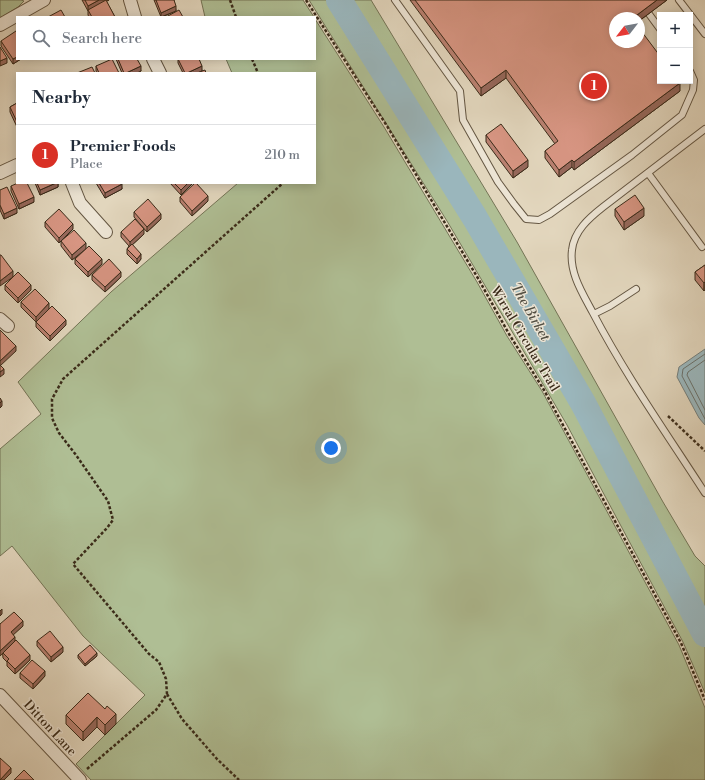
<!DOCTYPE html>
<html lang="en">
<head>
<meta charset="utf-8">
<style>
	body { margin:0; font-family:"Libre Bodoni",serif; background:#f6f6f7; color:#1f2937 }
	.controls { position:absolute; right:12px; top:12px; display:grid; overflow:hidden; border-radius:0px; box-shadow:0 2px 10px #0003 }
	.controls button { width:36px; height:36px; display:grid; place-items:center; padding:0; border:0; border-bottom:1px solid #e0e1e3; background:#fff; color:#1f2937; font:20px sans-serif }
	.compass { position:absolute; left:609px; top:12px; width:36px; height:36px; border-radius:50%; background:#fff; box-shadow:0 2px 10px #0003; rotate:239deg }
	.you { position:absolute; left:331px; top:448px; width:14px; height:14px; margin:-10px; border:3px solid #fff; border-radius:50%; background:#1a73e8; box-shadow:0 0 0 6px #1a73e833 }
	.badge { display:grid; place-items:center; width:26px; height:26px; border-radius:50%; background:#d93025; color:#fff; font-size:13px; font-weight:700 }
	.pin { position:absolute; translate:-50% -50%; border:2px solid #fff; box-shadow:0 1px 4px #0006 }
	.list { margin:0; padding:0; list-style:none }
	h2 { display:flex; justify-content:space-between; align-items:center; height:52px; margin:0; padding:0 16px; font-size:17px }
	h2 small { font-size:13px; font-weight:400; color:#747a83 }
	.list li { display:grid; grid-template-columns:26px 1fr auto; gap:12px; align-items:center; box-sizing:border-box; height:60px; padding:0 16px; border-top:1px solid #e0e1e3 }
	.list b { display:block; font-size:15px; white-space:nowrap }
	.list p { margin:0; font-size:13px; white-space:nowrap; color:#747a83 }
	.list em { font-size:13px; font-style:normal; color:#747a83 }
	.icon { flex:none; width:22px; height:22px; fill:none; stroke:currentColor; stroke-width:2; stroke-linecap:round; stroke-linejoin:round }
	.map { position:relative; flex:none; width:705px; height:780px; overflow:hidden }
	.search { position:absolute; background:#fff; box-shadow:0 2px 10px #0003; left:16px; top:16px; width:300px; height:44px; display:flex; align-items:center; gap:10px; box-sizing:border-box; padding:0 14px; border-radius:0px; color:#747a83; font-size:15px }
	.panel { position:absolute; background:#fff; box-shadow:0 2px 10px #0003; left:16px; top:72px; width:300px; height:112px; border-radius:0px }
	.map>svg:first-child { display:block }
</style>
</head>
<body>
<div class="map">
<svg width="705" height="780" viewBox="0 0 705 780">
	<rect width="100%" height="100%" fill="#e2d6bd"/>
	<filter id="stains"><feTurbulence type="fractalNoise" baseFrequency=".005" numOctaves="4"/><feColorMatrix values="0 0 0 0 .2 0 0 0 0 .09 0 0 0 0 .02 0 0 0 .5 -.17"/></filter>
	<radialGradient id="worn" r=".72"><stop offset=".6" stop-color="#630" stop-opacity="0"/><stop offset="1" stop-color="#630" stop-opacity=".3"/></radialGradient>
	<path fill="#afbe94" stroke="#747456" d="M0,0H21L24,1L18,7L0,18Z
		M201,0H303L314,17H205Z
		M309,0H371L517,242L663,502L695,556L705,566V693L683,642L567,425L447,221Z
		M315,19L384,127L477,282L507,336L542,391L679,645L705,708V780H91L76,764L145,695L83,636L12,546L0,556V449L41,414L18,382L111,292L238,183H315V73H232L226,59H315Z"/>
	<path fill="#9ab6bc" stroke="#747e7b" d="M705,349V425L699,418L677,377L679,367Z"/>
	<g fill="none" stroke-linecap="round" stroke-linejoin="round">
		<path stroke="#6a706a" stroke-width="1" d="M705,354L683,369L682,376L705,419
			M705,360L688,372L687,375L705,410"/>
		<path stroke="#747e7b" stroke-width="4.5" d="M519,325L526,306"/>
		<path stroke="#9ab6bc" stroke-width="26" d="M339,0L475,218L583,403L705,634"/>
		<g stroke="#645642" stroke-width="8">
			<path id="lane" d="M395,0L460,91L463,120L498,182L514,204L526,219L539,220L550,214L632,155L682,115L693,90L694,80L690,71
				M679,0L705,34
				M649,14L660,29
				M705,129L603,207C589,218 574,231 572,250C569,273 583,294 593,313C626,376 667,434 705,493
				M648,173L702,247
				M594,314L610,306L636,289"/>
		</g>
		<g stroke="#645642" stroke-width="14">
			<path id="street" d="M130,0L135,17
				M0,25L44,0
				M153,59L160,73
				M0,173L17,165
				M72,183L80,203L106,232
				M0,319L8,326
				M0,695L80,780"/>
		</g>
		<path stroke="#3a2b19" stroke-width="2.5" stroke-dasharray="3 2" stroke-linecap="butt" d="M230,0L236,17
			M306,0L387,126L479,280L509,334L544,390L681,643L705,700
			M252,59L258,73
			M668,416L705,451
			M167,694L182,719L217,759L239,780
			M87,769L156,710L167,694L166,679L159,662L149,654L73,564L107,528L113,520L108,501L76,455L59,433L52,418V399L63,379L283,183"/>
		<use href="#lane" stroke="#ece4d4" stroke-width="6"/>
		<use href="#street" stroke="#ece4d4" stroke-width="12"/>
	</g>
	<path fill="#b98070" stroke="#3a2b19" d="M82,0H109L106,1L115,17H89L88,15V11Z
		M154,0H174L176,11L162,17H161Z
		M410,0H667L639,21L615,18L680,91L574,170L572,167L559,177L545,158V151L555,144L506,78L481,96Z
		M1,41L17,59H21L13,64L1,46Z
		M116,59H137L141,71L137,73H122Z
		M178,59H199L202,71L206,73H183L178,63Z
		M96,66L119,73H97L96,71Z
		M17,103V127L10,112V107Z
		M486,135L528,167L513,178L486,142Z
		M35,183H58V187L40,195Z
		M96,183H121L122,189L105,198Z
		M170,183H193L181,195Z
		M11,186L34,202L19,209L11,191Z
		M0,190L17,213L4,219L0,210Z
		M180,197L208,201L192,216L180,202Z
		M615,209L644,216L624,230L615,216Z
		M134,212L161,219L147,232L134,217Z
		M45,222L73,229L59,243L45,227Z
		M121,232L144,234L132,245L141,259L137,264L127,254V249L129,246L121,237Z
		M61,241L86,249L72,260L61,246Z
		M75,259L102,264L88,277L75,264Z
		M705,265L704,291L695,280V272Z
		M92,275L121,277L105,292L92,280Z
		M5,285L31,290L18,303L5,290Z
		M21,302L49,309L36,322L21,307Z
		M36,322L66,325L50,341L36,327Z
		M0,624L23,626L13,634L15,641L30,660L15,674L7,666V662L3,658Z
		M37,641L63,652L51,662L37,646Z
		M78,655L97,656L85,666L78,658Z
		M20,673L45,676L33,689L20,678Z
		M88,693L116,724L105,735L97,727L83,741L66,724V715Z"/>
	<path fill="#96685b" stroke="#3a2b19" d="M99,0H109L88,11V6Z
		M657,0H667L639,21V18H633Z
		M176,6V11L161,17V13Z
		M17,57V59H21L13,64V59Z
		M7,58V63L0,66V61Z
		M141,66V71L137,73H126Z
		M202,66V71L198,73H187Z
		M506,70V78L481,96V88Z
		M680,83V91L574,170V162Z
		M528,160V167L513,178V171Z
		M572,160V167L559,177V170Z
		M56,183H58V187L40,195V190Z
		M188,183H193L181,195V190Z
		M122,184V189L105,198V193Z
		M208,196V201L192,216V211Z
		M34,197V202L19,209V204Z
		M17,208V213L4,219V214Z
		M644,208V216L624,230V222Z
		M161,214V219L147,232V227Z
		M73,224V229L59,243V238Z
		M144,229V234L130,247V242Z
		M86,243V249L72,260V255Z
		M141,254V259L137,264V259Z
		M102,259V264L88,277V272Z
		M13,271V277L0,286V281Z
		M121,272V277L105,292V287Z
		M705,282V290L704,291V283Z
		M31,285V290L18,303V298Z
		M49,303V309L36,322V317Z
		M66,320V325L50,341V336Z
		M16,346V351L0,366V361Z
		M4,369V374L0,377V372Z
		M2,401V406L0,408V403Z
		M2,609V614L0,616V611Z
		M23,621V626L11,637V632Z
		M15,637V642L0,656V651Z
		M63,647V652L51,662V657Z
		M97,653V656L85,666V664Z
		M30,655V660L15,674V669Z
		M45,671V676L33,689V684Z
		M116,714V724L105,735V725Z
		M97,717V727L83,741V732Z
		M11,768V773L4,780H0Z"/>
	<path fill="#d79582" stroke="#3a2b19" d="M85,0H99L88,6Z
		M106,0L115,17H92L88,10Z
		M156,0H174L176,6L161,13Z
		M415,0H657L633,18H615V42H639V28L660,56V81H678L680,83L574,162L572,160L559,170L545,151L558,141L506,70L481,88Z
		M61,10L65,17H48Z
		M179,10L183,17H166Z
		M16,31L17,32V57L13,59L1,41Z
		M0,47L7,58L0,61Z
		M112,59L119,73H99L96,66Z
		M118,59H137L141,66L126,73H124Z
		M178,59H199L202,66L187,73H185Z
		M92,67L95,73H77Z
		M205,70L206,73H197Z
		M17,103V122L10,107Z
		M501,124L528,160L513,171L486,135Z
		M18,183H27L34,197L19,204L11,186Z
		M37,183H56L40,190Z
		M99,183H121L122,184L105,193Z
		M174,183H188L181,190Z
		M195,183H196L208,196L192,211L180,197Z
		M7,187L17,208L4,214L0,205V190Z
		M635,195L644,208L624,222L615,209Z
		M148,199L161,214L147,227L134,212Z
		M59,209L73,224L59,238L45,222Z
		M135,219L144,229L130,242L121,232Z
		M74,230L86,243L72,255L61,241Z
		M132,244L141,254L137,259L127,249Z
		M89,246L102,259L88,272L75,259Z
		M0,255H1L13,271L0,281Z
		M109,259L121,272L105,287L92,275Z
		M705,265V282L704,283L695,272Z
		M18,272L31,285L18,298L5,285Z
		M35,289L49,303L36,317L21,302Z
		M52,306L66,320L50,336L36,322Z
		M0,330L16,346L0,361Z
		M0,365L4,369L0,372Z
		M0,398L2,401L0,403Z
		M14,612L23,621L11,632L15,637L0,651V624Z
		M50,631L63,647L51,657L37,641Z
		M16,640L30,655L15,669L7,661L9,659L3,653Z
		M90,645L97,653L85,664L78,655Z
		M32,660L45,671L33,684L20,673Z
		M88,693L105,709L107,706L116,714L105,725L97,717L83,732L66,715Z
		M0,758L11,768L0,780Z
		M24,770L34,780H14Z"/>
	<g text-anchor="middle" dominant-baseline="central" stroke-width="3" stroke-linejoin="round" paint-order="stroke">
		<g font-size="13" fill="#3a2b19" stroke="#ece4d4">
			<text transform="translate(525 339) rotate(59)">Wirral Circular Trail</text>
			<text transform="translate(50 728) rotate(47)">Ditton Lane</text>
		</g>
		<g font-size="14" font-style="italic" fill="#524e42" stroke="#ece4d4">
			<text transform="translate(530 312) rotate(60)">The Birket</text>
		</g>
	</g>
	<rect width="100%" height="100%" filter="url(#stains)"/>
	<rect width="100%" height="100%" fill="url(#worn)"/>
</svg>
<div class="controls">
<button>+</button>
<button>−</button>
</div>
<svg class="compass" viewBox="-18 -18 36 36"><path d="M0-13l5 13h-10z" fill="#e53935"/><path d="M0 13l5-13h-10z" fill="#747a83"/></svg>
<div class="you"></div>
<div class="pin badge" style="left:594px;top:86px">1</div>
<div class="search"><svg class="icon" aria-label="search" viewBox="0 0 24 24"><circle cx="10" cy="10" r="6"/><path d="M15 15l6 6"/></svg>Search here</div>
<section class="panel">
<h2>Nearby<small></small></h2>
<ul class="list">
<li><span class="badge">1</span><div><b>Premier Foods</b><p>Place</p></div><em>210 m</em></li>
</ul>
</section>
</div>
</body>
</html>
